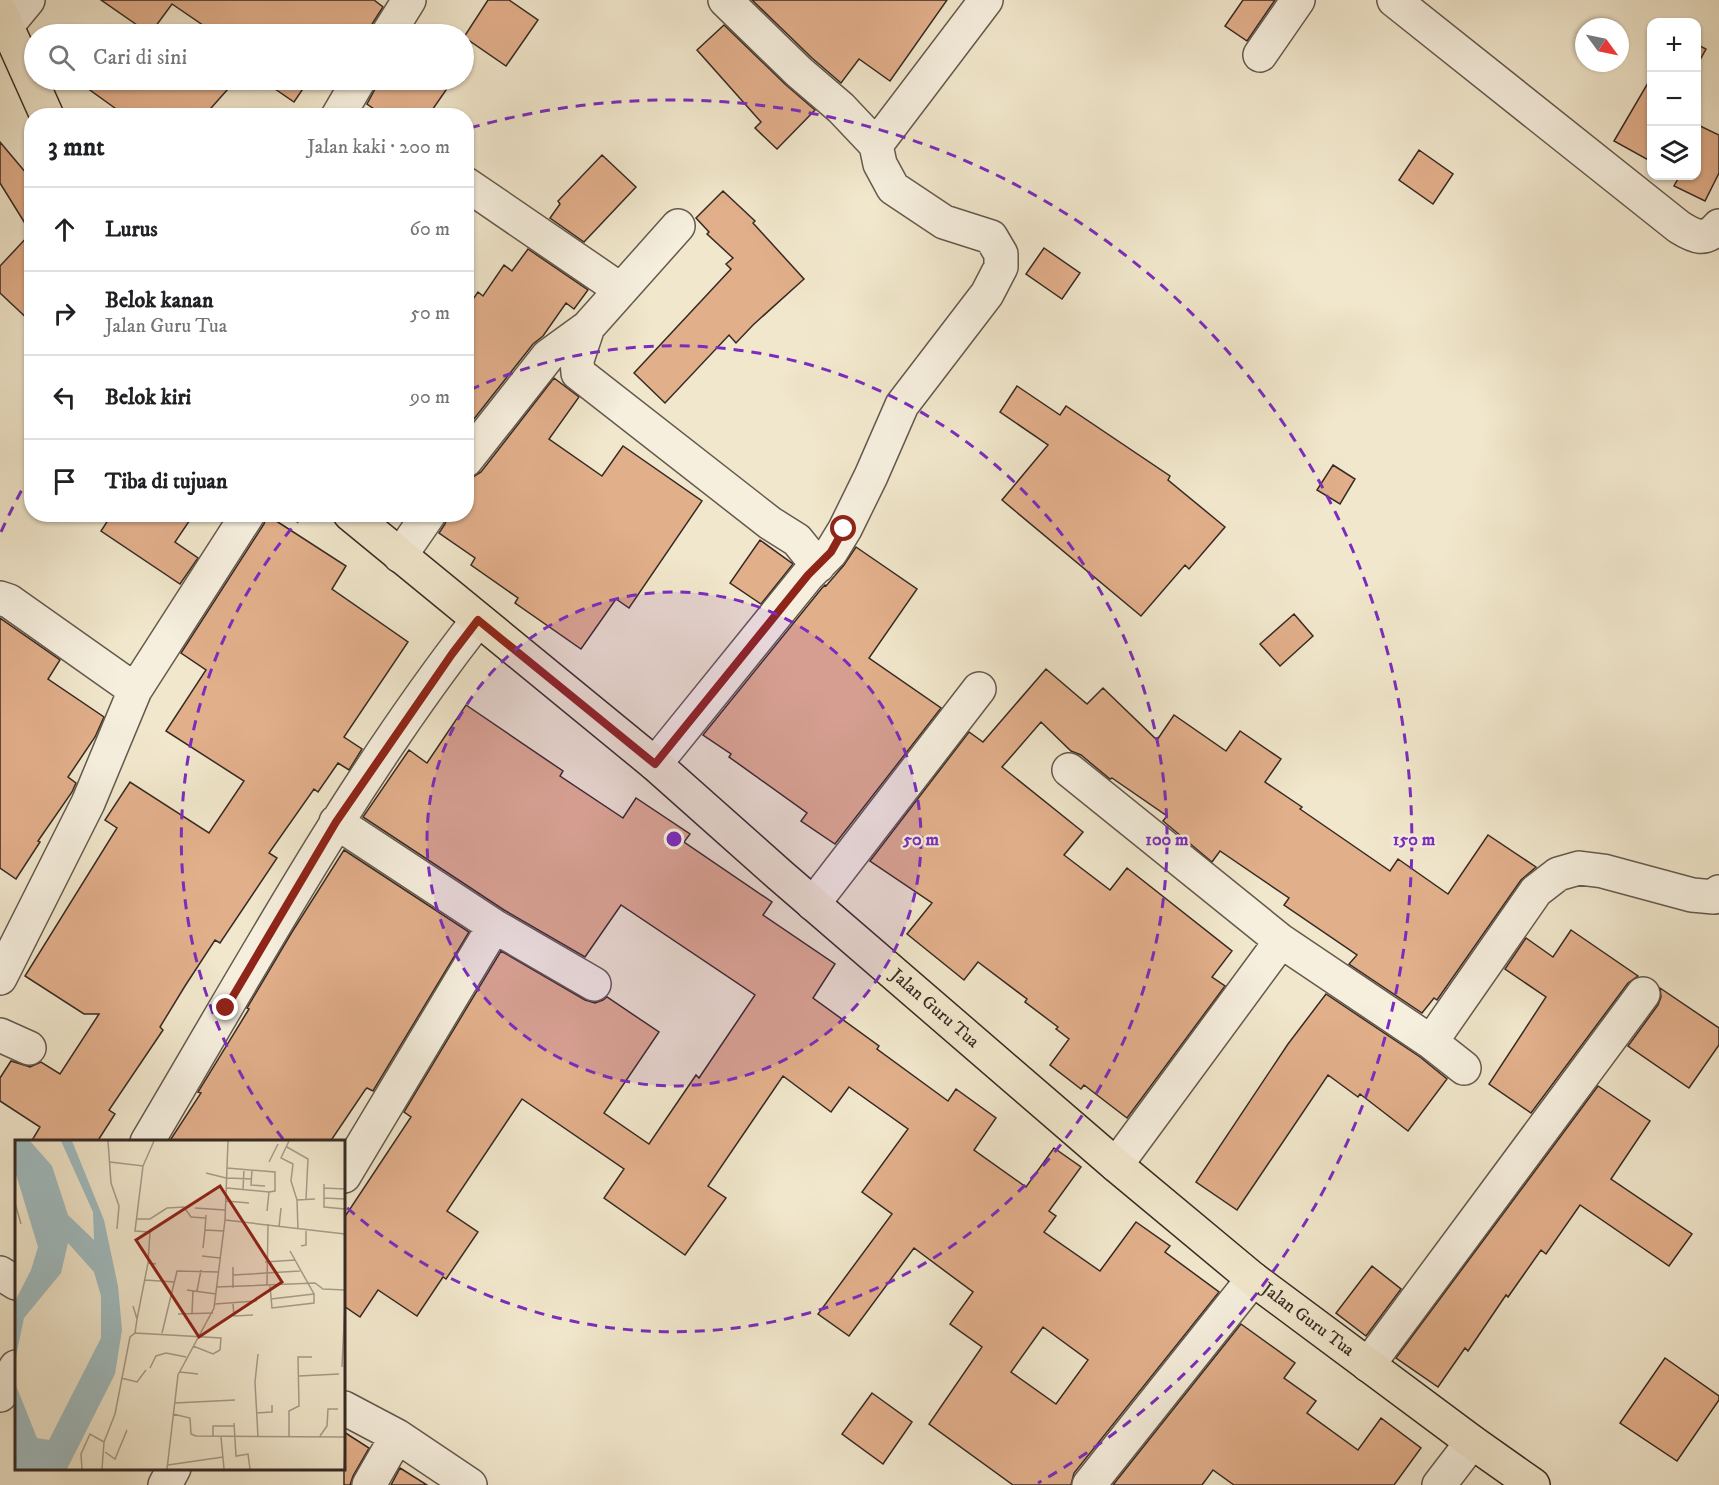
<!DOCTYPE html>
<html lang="id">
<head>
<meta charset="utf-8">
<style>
	body { margin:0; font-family:"IM FELL DW Pica",serif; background:#f6f6f6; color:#202124 }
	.controls { position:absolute; right:18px; top:18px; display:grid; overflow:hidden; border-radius:12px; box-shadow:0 2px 4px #0004 }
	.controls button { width:54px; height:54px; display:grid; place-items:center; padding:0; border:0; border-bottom:2px solid #e0e0e0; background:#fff; color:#202124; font:30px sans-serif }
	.compass { position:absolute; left:1575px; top:18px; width:54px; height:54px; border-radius:50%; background:#fff; box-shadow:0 2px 4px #0004; rotate:123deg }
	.stop { position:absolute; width:18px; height:18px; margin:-14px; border:4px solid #8f2418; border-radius:50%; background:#fff }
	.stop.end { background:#8f2418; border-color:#fff; box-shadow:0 2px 6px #0008 }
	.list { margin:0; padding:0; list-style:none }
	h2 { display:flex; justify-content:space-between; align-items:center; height:78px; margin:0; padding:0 24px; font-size:26px }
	h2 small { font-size:20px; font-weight:400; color:#757577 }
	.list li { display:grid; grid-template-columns:39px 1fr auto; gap:18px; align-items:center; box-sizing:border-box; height:84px; padding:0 24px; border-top:2px solid #e0e0e0 }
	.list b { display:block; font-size:22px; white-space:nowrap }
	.list p { margin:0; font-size:20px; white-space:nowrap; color:#757577 }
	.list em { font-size:20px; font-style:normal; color:#757577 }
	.icon { flex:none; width:33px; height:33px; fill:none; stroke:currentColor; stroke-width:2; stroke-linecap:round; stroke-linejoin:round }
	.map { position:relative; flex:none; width:1719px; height:1485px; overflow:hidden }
	.search { position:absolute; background:#fff; box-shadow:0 2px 4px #0004; left:24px; top:24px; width:450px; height:66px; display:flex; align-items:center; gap:15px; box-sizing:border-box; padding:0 21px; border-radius:33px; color:#757577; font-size:22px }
	.panel { position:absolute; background:#fff; box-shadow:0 2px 4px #0004; left:24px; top:108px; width:450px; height:414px; border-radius:24px }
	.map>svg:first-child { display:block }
</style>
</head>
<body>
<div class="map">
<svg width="1719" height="1485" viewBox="0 0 1719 1485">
	<rect width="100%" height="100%" fill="#f1e7cc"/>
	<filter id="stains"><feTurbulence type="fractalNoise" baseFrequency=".00333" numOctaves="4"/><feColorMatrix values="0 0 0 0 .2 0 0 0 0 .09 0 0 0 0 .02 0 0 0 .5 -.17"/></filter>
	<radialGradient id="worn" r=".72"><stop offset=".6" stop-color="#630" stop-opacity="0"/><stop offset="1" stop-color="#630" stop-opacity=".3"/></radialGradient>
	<path fill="#e2af8b" stroke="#362a24" stroke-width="1.5" fill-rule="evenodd" d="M101,0H374L383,7L372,24L369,34H216L172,4L150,34Z
		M488,0H509L538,20L506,66L464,37Z
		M752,0H947L890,81L859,59L841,83L812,58Z
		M1243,0H1275L1247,41L1225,26Z
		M724,25L786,85L815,110L777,149L755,128L761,122L697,50Z
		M1696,44L1706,49L1696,67Z
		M1652,76V162L1614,141Z
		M76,80H236L204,116H126Z
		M262,80H309L294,102Z
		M378,80H453L428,116H384L367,104L375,89Z
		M1696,124L1719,135V173L1705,201L1674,186L1679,177L1676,176H1696Z
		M0,142L32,180V323L0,293V266L31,233L0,183Z
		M1419,150L1453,174L1433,204L1399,180Z
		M602,155L636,187L584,242L550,218L560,204L558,201Z
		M723,191L755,221L753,223L804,279L753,325L736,343L729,335L665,403L634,373L731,269L726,264L733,258L707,234L709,232L696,218Z
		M1044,248L1080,273L1062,299L1026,274Z
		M528,249L588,290L574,309L566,303L543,336L533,344L466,429V309L478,292L483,296L504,265L512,271Z
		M554,378L579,397L549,439L602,476L623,446L702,501L629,608L616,599L581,649L515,603L518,598L471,565L475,558L439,533L445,524L448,514H466V478L473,477L481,472Z
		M1017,386L1060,415L1066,406L1170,476L1168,480L1225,527L1189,569L1185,565L1141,616L1002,500L1048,445L1000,412Z
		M1333,465L1355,479L1340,504L1317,490Z
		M112,514H194L175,542L198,558L180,584L101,531Z
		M267,515L346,566L332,589L408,642L344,737L362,749L349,770L338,763L318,792L314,789L269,853L277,858L220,943L215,940L185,986L160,1027L163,1030L109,1110L115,1114L97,1142H31L40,1127L0,1101V1078L11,1061L30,1067L41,1062L60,1074L99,1014H84L25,976L117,828L105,820L130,782L209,833L244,781L166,731L206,670L181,653L264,524Z
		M760,540L793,564L761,604L730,583Z
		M856,547L917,589L869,658L941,708L835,844L801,821L807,813L729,757L731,754L703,735L822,588L825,585L826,586L844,565Z
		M1294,614L1313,636L1280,666L1260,644Z
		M0,618L60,660L48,679L104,717L95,737L68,777L76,783L72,792L38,841L40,842L16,879L0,868Z
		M1046,669L1087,704L1103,688L1157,740L1174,715L1226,751L1240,731L1281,759L1265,782L1302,807L1300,809L1390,871L1398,859L1448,894L1488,835L1536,867L1521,880L1437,1000L1434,998L1422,1013L1349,964L1357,955L1284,905L1289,898L1220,851L1212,862L1163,821L1167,816L1112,778L1110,779L1081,755L1071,751L1041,722L1002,767L1083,832L1064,855L1110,890L1127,868L1232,951L1212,977L1225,986L1127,1118L1084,1085L1081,1089L1050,1065L1069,1039L1056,1029L1058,1027L1025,1002L1027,999L978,962L964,980L907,934L932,903L870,861L969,732L983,742Z
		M466,705L563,771L560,776L623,818L636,798L690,834L684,842L772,902L763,915L835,964L813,998L879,1046L877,1049L948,1101L956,1089L996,1118L974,1150L1026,1187L1054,1148L1081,1167L1049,1211L1056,1216L1044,1232L1100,1271L1136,1222L1170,1246L1165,1252L1219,1292L1074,1473L1071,1485H1013L929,1424L982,1347L950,1324L973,1292L914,1248L849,1336L818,1314L892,1214L862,1192L908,1129L849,1087L831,1112L783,1076L708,1186L726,1198L685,1255L604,1198L624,1169L522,1099L447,1211L478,1232L446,1279L443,1277L417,1316L378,1290L360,1317L344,1306V1218L411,1117L404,1112L501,951L585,1000L595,1003L603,1000L607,997L659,1032L604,1113L649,1144L696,1075L699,1078L755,995L621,905L585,957L504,910L363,817L409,750L427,763ZM1043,1327L1088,1360L1056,1404L1011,1372Z
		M344,850L469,932L373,1091L367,1088L365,1090L330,1142H169L201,1093L198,1092L249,1009L247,1008L292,932Z
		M1571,930L1638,976L1628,983L1531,1113L1489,1084L1546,997L1505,969L1526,938L1553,957Z
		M1660,988L1719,1028V1045L1689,1088L1628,1046L1658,1005L1661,997Z
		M1326,994L1420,1057L1447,1079L1408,1131L1360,1094L1358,1097L1328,1075L1237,1210L1196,1182L1288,1044Z
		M1598,1086L1650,1121L1611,1179L1692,1234L1669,1266L1580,1205L1546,1254L1541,1250L1508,1297L1506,1295L1468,1351L1465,1348L1438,1387L1396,1358Z
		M1372,1266L1401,1289L1366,1336L1336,1313Z
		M1241,1324L1295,1363L1284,1378L1316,1401L1307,1413L1358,1450L1381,1418L1421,1448L1394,1485H1234L1213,1470L1202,1485H1113Z
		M1665,1358L1719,1396V1400L1677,1461L1620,1423Z
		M872,1393L912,1422L883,1464L842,1434Z
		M344,1432L369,1448L353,1476L350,1485H344Z
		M400,1468L427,1485H391Z"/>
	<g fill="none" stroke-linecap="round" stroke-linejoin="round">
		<g stroke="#65594e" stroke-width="36">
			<path id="minor" d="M1394,0L1679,227C1695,237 1705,242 1719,226
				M0,34L28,0
				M388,34L409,0
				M1260,55L1298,0
				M338,116L359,80
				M876,145L986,0
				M466,184L621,290
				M588,327L577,360L578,373L770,523L797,540L818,566
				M466,460L548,356L588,327L678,226
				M400,556L429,514
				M0,598L9,601L135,690
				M655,764L808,575L831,552L845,529L871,476L902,405L987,294L1001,267V254L991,237L944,222L893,188L880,164L876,145L841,108L799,72L725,0
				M1069,770L1281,941
				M336,822L494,926L594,984
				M813,904L979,689
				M0,978L88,803L135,690L248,514
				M0,1035L29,1048
				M1431,1042L1536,891L1558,874L1579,868L1603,871L1692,895L1714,897L1719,892
				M147,1142C252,965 351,782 478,620
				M1116,1165L1281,941L1431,1042L1464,1068
				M344,1176L494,926
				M0,1273L16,1283
				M1368,1365L1643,994
				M0,1395L16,1367
				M344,1408L397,1436L470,1485
				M165,1485L174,1468
				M369,1485L397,1436
				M1089,1485L1253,1279
				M1439,1485L1472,1442"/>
		</g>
		<g stroke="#362a24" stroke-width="36">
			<g id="major">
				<path d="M0,11L47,116"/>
				<path id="s1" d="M350,514L655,764L781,876L1116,1165L1253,1279L1472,1442L1533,1485"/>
			</g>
		</g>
		<use href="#minor" stroke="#f6efde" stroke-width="33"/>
		<use href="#major" stroke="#f1e7cc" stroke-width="33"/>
	</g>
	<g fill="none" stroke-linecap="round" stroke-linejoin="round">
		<path stroke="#8f2418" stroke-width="8" d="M226,1008L336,822L452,654L478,620L655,764L808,575L831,552L844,529"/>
	</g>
	<circle cx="674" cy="839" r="247" fill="#7b2cbf" fill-opacity=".12"/>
	<g fill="none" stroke="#7b2cbf" stroke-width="3" stroke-dasharray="10 8">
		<circle cx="674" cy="839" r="247"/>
		<path d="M283 1139A493 493 0 0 1 302 516M470 390A493 493 0 1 1 344 1205"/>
		<path d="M1 532A740 740 0 0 1 30 475M470 128A740 740 0 0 1 1038 1483"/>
	</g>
	<g text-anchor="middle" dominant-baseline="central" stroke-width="4.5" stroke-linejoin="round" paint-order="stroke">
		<g font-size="18" fill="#362a24" stroke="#f6efde">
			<text stroke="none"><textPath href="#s1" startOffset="766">Jalan Guru Tua</textPath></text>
			<text stroke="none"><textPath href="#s1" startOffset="1252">Jalan Guru Tua</textPath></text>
		</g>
	</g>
	<g transform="translate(15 1140)">
		<rect width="330" height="330" fill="#f1e7cc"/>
		<path d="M0,1H15L37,26L53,75L79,100L78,72L46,1H57L89,80L103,146L107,190L100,234L52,329H0V243L22,298L34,300L86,198V156L79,132L53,103L46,133L9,178L0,221V161L16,130L23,107L0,31Z" fill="#a0bdc2"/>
		<path fill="none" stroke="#a69b89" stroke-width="1.5" d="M93,1L96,43L104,66L102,89M274,1L266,18L278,24L276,41L282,60M272,7L293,19L291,59M95,22L128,26L139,1M254,22L263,4M128,26L120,91L135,92L133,123M212,28L260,32V51L254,52L252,71M237,30L236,45L250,46M191,33L211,38M212,38L237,39M309,44V67L330,69M212,48L254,52M309,48L330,49M228,50L229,29M309,58L330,59M211,61L234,63M0,63L6,84M180,68L210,70M191,75L190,90L209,91M122,79H135L152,68L169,67L176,77L190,78M210,80L330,94M264,87L266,68M283,90L282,60L300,59M286,106L291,105V91M188,108L190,90M187,116L205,118M250,122L280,120M218,127V148M218,135L285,131M130,140L160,142M252,146L253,84M255,146L257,168L299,163V154L275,111M201,147L300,143L308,149L330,150M172,150L201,154M182,151L186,130M256,159L299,154M200,164L241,161L242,157M218,164L219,176L238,175M177,173L178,151M163,174L198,173M122,179L133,123L141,124M120,193L206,198L205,210L198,214L178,206M147,193L162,131L203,132M243,214L240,242L243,297M327,227L330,164M135,228L141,216L151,213L171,217M165,232L183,234M284,236L324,234M106,238L122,242L131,230M160,263L220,260M241,273L257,272V265M158,274L175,278L176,294L181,296L330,297M219,283L221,316L233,314L235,329M305,296L312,286L313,269H323M198,297V286H219M206,297L209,329M274,297V271L284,266L283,217H297M89,302L100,274L115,197L120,193L122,179L118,166M90,312L100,319L112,290M153,325L208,317M67,329L66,314L75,294L89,302L87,329M152,329L163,235L199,168L210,80L213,1M329,329L330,306"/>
		<path fill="#8f2418" fill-opacity="0.15" stroke="#8f2418" stroke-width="3" d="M205,46L267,142L184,197L121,100Z"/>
		<rect width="330" height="330" fill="none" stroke="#362a24" stroke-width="3"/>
	</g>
	<circle cx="674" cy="839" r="9" fill="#7b2cbf" stroke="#f6efde" stroke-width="3"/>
	<g font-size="18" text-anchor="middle" font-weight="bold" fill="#7b2cbf" stroke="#f6efde" stroke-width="4.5" stroke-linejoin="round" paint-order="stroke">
		<text x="921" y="845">50 m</text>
		<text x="1167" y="845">100 m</text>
		<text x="1414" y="845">150 m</text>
	</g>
	<rect width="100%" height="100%" filter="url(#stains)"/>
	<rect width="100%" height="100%" fill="url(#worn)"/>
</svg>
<div class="controls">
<button>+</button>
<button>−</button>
<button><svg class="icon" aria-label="layers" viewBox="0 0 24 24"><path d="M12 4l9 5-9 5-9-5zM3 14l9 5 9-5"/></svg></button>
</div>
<svg class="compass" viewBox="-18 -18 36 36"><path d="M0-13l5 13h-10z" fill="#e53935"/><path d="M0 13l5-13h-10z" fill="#757577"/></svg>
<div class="stop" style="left:844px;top:529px"></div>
<div class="stop end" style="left:226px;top:1008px"></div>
<div class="search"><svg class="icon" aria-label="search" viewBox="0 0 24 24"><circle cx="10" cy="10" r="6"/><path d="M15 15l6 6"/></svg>Cari di sini</div>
<section class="panel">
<h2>3 mnt<small>Jalan kaki · 200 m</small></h2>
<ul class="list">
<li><svg class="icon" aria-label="ahead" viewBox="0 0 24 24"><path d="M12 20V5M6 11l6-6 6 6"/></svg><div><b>Lurus</b></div><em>60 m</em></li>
<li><svg class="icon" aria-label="right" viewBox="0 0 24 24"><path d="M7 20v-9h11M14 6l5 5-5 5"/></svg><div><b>Belok kanan</b><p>Jalan Guru Tua</p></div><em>50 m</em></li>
<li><svg class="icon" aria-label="left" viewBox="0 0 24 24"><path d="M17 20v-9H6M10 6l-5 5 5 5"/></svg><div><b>Belok kiri</b></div><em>90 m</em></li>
<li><svg class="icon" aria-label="arrive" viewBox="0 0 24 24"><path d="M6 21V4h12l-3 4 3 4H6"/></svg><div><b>Tiba di tujuan</b></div></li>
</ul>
</section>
</div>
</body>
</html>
